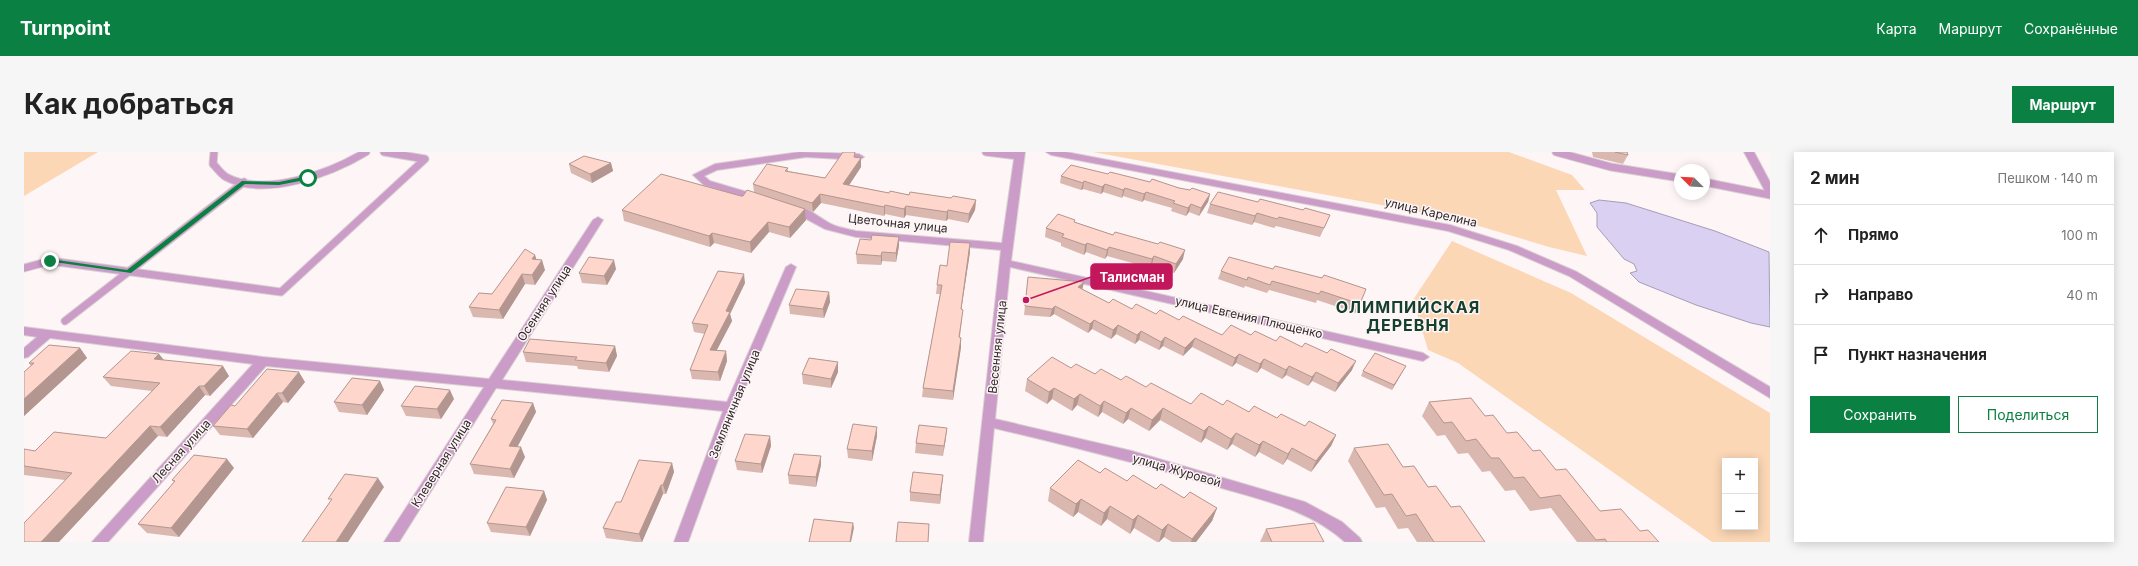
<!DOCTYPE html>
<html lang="ru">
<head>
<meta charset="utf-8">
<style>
	body { margin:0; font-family:Inter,sans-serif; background:#f6f6f6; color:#222 }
	.controls { position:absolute; right:12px; bottom:12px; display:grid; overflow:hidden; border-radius:0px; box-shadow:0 2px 10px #0003 }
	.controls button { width:36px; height:36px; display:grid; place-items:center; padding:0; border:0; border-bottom:1px solid #e0e0e0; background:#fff; color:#222; font:20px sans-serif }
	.compass { position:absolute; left:1650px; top:12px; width:36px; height:36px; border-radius:50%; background:#fff; box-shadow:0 2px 10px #0003; rotate:294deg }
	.stop { position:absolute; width:12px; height:12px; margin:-9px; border:3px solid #0b8043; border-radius:50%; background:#fff }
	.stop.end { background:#0b8043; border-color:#fff; box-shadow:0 1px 4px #0008 }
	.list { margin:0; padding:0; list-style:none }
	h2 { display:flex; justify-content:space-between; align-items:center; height:52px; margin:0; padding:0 16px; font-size:17px }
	h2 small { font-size:13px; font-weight:400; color:#767676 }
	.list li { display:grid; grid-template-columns:26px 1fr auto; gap:12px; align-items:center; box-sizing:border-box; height:60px; padding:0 16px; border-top:1px solid #e0e0e0 }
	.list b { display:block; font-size:15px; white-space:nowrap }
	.list em { font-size:13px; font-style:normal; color:#767676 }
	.actions { display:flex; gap:8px; padding:12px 16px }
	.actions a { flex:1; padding:9px 0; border:1px solid #0b8043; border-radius:0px; text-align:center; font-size:14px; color:#0b8043 }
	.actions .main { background:#0b8043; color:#fff }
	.icon { flex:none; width:22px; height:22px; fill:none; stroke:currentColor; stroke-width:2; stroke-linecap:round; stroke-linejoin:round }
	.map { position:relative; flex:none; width:1746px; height:390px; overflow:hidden; border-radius:0px }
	header { display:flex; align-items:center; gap:24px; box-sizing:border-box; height:56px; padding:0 20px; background:#0b8043; color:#fff }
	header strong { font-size:19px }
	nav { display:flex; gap:22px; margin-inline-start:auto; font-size:14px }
	.intro { display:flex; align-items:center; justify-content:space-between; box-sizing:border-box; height:96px; padding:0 24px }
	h1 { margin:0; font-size:28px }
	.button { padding:10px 18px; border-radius:0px; background:#0b8043; color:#fff; font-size:14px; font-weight:700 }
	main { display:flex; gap:24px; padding:0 24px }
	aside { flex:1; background:#fff; border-radius:0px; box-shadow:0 2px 10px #0003 }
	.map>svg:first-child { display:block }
</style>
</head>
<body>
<header>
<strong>Turnpoint</strong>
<nav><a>Карта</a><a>Маршрут</a><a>Сохранённые</a></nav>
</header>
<div class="intro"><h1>Как добраться</h1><a class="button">Маршрут</a></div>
<main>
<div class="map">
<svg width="1746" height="390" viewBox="0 0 1746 390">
	<rect width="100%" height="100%" fill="#fef5f7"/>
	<path fill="#fbd7b6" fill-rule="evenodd" d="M0,0H74L0,44Z
		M1069,0H1485L1548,23L1561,38H1532L1563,104L1525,95L1428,66Z
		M1428,89L1547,141L1746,261V390H1688L1434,211L1404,198L1389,148ZM1701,309H1731V375H1701Z"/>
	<path fill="#d9d0f2" stroke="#a69eb6" d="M1575,48L1602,51L1691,79L1745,100L1746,175L1727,171L1672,153L1615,130L1606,121L1613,119L1610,112L1600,107L1573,75V61L1566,51Z"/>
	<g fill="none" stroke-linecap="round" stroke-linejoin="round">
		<g stroke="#d9d0d2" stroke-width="9">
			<path id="lane" d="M190,0L189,12C193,16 197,22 202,25C241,46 307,21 342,0
				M962,0L995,4
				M1532,0L1587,15L1656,26
				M1680,30L1746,43
				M0,116L26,109L257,140L401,7L360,0
				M41,169L220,30"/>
		</g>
		<g stroke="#d9d0d2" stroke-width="2">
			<path id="street" d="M776,0L835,2L840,5L835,8L782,5L693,18L680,24L686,29L740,45L741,47L736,50L680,33L669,23L691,12Z
				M991,0H1001L987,109L1399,201L1405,205L1399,209L986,115L971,267L1108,299L1281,350L1318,370L1336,386L1338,390H1321C1285,357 1237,348 1191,334C1118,312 1045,294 970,276L959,390H945L977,98L832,85L801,77L762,56L763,54C778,50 795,66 807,72C815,76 824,77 832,79L978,91Z
				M1022,0H1042L1426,73L1493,94L1553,120L1746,235V246L1545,124L1485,98L1424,79L1027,3Z
				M1720,0H1730L1746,30V42L1741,39Z
				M574,65L579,68L478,228L703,250L762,115L767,112L772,115L713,255L664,390H650L699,259L472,236L375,390H360L460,235L242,214L84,390H68L229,212L26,186L4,205L0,206V196L13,185L0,183V175L239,205L465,227L569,68Z"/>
		</g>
		<use href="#lane" stroke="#cb9cc7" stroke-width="7"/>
		<use href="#street" fill="#cb9cc7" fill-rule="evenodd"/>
	</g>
	<path fill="#dab8af" d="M819,0H832H825L831,5L837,15L825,33L865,41L952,48L951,58L944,71L924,67L922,69L882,63L880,66L861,62L860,64L797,51L789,60L781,57L782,68L766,86L745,80L727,101L690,91L686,95L600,69L598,58L719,44L730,40L729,32L764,16V19L801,26Z
		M1568,0H1603L1604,3L1599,12L1569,5Z
		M587,11L589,19L568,31L547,21L545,12Z
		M1084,22L1126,30L1186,42L1184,50L1175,64L1165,60L1162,64L1147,59L1148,56L1120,48L1118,50L1099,44L1098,46L1079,40L1077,42L1059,37L1057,38L1036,31L1037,24Z
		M1234,50L1279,58L1306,63L1302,72L1296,85L1252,74L1250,76L1230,70L1228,73L1183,61L1186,52Z
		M1051,70L1159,107L1150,121L1128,113L1126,116L1083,104L1081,107L1062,100L1060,103L1037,94V91L1021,85L1022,76Z
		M875,85V94L872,110L858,109L857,113L833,112L832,102L847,88Z
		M946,91V100L937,158L938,167L936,185L937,186V195L929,248L898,245L899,236L916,142H912L913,133L923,114Z
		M511,103L512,108L521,118L511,133L501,132L479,167L449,165L445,155L468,142Z
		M592,117L583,133L558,131L555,121Z
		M1249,117L1298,126L1342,137L1332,161L1293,148L1292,151L1245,138L1243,141L1221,134L1220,136L1194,127L1197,119Z
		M1004,125L1058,137L1085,151L1155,168L1198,183H1227L1252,189L1278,195L1328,218L1311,240L1288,229L1284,234L1262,223L1258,227L1237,216L1233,221L1212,211L1208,215L1168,195L1159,204L1139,194L1135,198L1115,188L1111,192L1092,182L1087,187L1068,177L1064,181L1030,162L1026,165L1000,163Z
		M721,131L706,162L708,169L693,198L702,199L703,209L696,229L668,227L666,218L681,182L670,180L668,171Z
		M805,140L806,150L800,166L766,162L765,153Z
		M591,194L593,204L585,220L554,217L553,214L502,210L499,200Z
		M56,196L63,206L0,264V220L7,214L5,211Z
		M135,202L140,208L205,224L186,244L181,243L143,285L134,284L41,328L0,323V297L11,299L82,286L128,239L87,234L79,225Z
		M1047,216L1097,228L1122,235L1167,252L1199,253L1253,266L1312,283L1307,294L1287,320L1263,307L1259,313L1235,300L1231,305L1208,292L1203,298L1181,286L1177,291L1136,268L1125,279L1104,267L1099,272L1078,260L1074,265L1053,253L1048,259L1028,247L1023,252L1001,239L1003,227Z
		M1339,219H1379L1368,238L1337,224Z
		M814,220L807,236L779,232L778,222Z
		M356,229L360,238L343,263L315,260L310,250Z
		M281,230L264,251L259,250L229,286L196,283L189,274L211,254Z
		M430,247L417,267L382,264L377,254Z
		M1405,250L1461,264L1483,281L1509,299L1532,318L1576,359L1616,379L1635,390H1553L1527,356L1506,359L1491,338L1481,339L1466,319L1458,320L1444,301L1434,302L1421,283L1413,284L1398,264Z
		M509,251L512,260L493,295L501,305L490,326L450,322L446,312L469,272L467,267Z
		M746,284L747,294L738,321L713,318L711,309Z
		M853,284L848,309L824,306L823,297Z
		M922,285L919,304L891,301L892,291Z
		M1330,296L1379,315L1404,335L1427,355L1461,390H1393L1384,376L1374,377L1361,355L1352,356L1324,309Z
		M648,311L650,320L642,342H639L618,390H612L582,386L579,376L597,350Z
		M797,313L792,335L765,332L764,323Z
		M210,316L155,385L123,381L114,372L150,330L148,328Z
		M1076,321L1103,329L1132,337L1193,356L1188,369L1172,390H1148L1140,385L1135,390H1133L1110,376L1106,382L1083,367L1077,374L1054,360L1049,365L1024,349L1026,336Z
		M919,323L918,333L916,352L886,349V340Z
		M520,339L523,348L506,384L467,380L463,371Z
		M1242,377L1300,390H1236Z"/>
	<path fill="#b2968f" d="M837,6V15L820,41L819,32Z
		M587,11L589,19L568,31L566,22Z
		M1060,29L1059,37L1057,38L1059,31Z
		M1081,32L1079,40L1077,42L1078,35Z
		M1101,36L1099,44L1098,46L1099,38Z
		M1122,40L1120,48L1118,50L1120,42Z
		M796,42L797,51L789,60L788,51Z
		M1186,42L1184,50L1175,64L1177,56Z
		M952,48L951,58L944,71L945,62Z
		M1167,52L1165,60L1162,64L1164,56Z
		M861,53V62L860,64V55Z
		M882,54V63L880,66V57Z
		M781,57L782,68L766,86L765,75Z
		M924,58V67L922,69L923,60Z
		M1233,61L1230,70L1228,73L1231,64Z
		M744,70L745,80L727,101L726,90Z
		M688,81L690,91L686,95L685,84Z
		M875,85V94L872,110V101Z
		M946,91V100L936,166L937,157Z
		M1063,91L1062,100L1060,103L1061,93Z
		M1085,95L1083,104L1081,107L1083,98Z
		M1161,98L1159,107L1150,121L1152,112Z
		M858,100V109L857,113V104Z
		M511,103L514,112L508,107Z
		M1130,104L1128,113L1126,116L1128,107Z
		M518,108L521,118L511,133L508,123Z
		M590,108L592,117L583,133L580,124Z
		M498,122L501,132L479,167L475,158Z
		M720,122L721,131L706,162L708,169L688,207L686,198L702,159Z
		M1060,130L1058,139L1054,135Z
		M805,140L806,150L800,166L799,157Z
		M1031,154L1030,162L1026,165L1028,157Z
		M1070,168L1068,177L1064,181L1066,172Z
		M1094,173L1092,182L1087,187L1089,178Z
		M1117,179L1115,188L1111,192L1113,183Z
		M1141,185L1139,194L1135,198L1137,190Z
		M937,186V195L929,248V239Z
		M1171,186L1168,195L1159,204L1161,196Z
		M591,194L593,204L585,220L582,211Z
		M56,196L63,206L0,264V247Z
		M702,199L703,209L696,229L694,220Z
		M135,202L142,211L130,207Z
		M1215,202L1212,211L1208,215L1211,206Z
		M1240,207L1237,216L1233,221L1236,212Z
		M1332,209L1328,218L1311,240L1314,231Z
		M814,210V220L807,236V227Z
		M199,214L205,224L186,244L180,234Z
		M1265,214L1262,223L1258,227L1262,218Z
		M1382,214L1379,219L1368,238L1370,233Z
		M275,220L281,230L264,251L258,241Z
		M1292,220L1288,229L1284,234L1288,225Z
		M356,229L360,238L343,263L338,253Z
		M175,234L181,243L143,285L136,275Z
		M1030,236L1028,247L1023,252L1025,240Z
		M426,238L430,247L417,267L413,257Z
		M253,241L259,250L229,286L223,277Z
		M1056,242L1053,253L1048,259L1050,247Z
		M1080,249L1078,260L1074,265L1076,254Z
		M509,251L512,260L489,303L485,294Z
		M1107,256L1104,267L1099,272L1102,261Z
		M1139,256L1136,268L1125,279L1128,268Z
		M126,274L134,284L35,390H17Z
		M1185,274L1181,286L1177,291L1180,279Z
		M853,275V284L848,309V299Z
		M923,276L922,285L919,304L920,294Z
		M1212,281L1208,292L1203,298L1207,287Z
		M1312,283L1307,294L1287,320L1292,309Z
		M746,284L747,294L738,321L737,312Z
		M1239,289L1235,300L1231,305L1235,293Z
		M497,295L501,305L490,326L486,317Z
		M1268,296L1263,307L1259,313L1264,302Z
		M797,304V313L792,335V325Z
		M203,307L210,316L155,385L147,376Z
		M648,311L650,320L642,342L639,333Z
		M919,323L918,333L916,352V343Z
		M354,326L360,335L324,390H312Z
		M637,333L639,342L618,390L615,382Z
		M520,339L523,348L506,384L502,375Z
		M1057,347L1054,360L1049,365L1052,352Z
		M1086,354L1083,367L1077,374L1080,361Z
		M1193,356L1188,369L1172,390H1167L1168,387Z
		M1114,363L1110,376L1106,382L1109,368Z
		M829,371L830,376L827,390H826Z
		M1144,372L1140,385L1135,390L1138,378Z"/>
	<path fill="#fed6cc" stroke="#b2968f" d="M819,0H831L830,5L837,6L819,32L865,41L866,39L885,43L886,40L927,46L929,44L952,48L945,62L924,58L923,60L882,54L880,57L861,53L860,55L796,42L788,51L729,32L743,12L764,16L761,19L801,26Z
		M1591,0H1603L1604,3Z
		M560,4L587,11L566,22L545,12Z
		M1047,13L1084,22L1086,20L1126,30L1128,27L1155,36L1166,38L1168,36L1186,42L1177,56L1167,52L1164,56L1149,51L1151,49L1122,40L1120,42L1101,36L1099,38L1081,32L1078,35L1060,29L1059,31L1037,24Z
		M637,22L717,44H719L723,38L781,57L765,75L744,70L726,90L688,81L685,84L598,58Z
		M1194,40L1234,50L1236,47L1279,58L1281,56L1306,63L1300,76L1255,65L1253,67L1233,61L1231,64L1186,52Z
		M1034,62L1051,68L1050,70L1089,83L1091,80L1134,92L1136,90L1161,98L1152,112L1130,104L1128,107L1085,95L1083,98L1063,91L1061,93L1038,85L1040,82L1022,76Z
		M848,83L875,85L872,101L858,100L857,104L832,102L836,87L847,88Z
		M926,90L946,91L937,157L939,158L935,185L937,186L929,239L899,236L918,133H913L916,113L923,114Z
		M501,97L511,103L508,107L518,108L508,123L498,122L475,158L445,155L455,141L468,142Z
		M565,105L590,108L580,124L555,121Z
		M1205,105L1249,117L1251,114L1298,126L1300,123L1342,137L1336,152L1297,139L1295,142L1248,129L1246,133L1224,125L1223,128L1197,119Z
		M694,119L720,122L702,159L706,160L686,198L702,199L694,220L666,218L684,173L668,171Z
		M1004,125L1060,130L1054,135L1085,151L1089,147L1108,157L1112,152L1132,162L1136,158L1155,168L1159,164L1198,183L1207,173L1227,183L1231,179L1252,189L1256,184L1278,195L1281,191L1303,201L1307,197L1332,209L1314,231L1292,220L1288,225L1265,214L1262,218L1240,207L1236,212L1215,202L1211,206L1171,186L1161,196L1141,185L1137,190L1117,179L1113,183L1094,173L1089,178L1070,168L1066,172L1031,154L1028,157L1001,154Z
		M772,137L805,140L799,157L765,153Z
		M506,187L591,194L582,211L551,208L553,205L499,200Z
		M25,193L56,196L0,247V220L10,211H5Z
		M107,199L135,202L130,207L199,214L180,234H175L136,275L126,274L17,390H0V371L48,321L0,314V297L11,299L30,280L82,286L136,231L79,225Z
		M1351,201L1382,214L1370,233L1339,219Z
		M1028,205L1047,216L1052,212L1071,222L1077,217L1097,228L1102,224L1122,235L1127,231L1167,252L1177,241L1199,253L1203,248L1225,260L1230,254L1253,266L1257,262L1281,274L1285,269L1312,283L1292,309L1268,296L1264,302L1239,289L1235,293L1212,281L1207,287L1185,274L1180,279L1139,256L1128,268L1107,256L1102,261L1080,249L1076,254L1056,242L1050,247L1030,236L1025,240L1003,227Z
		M785,206L814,210L807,227L778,222Z
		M243,217L275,220L258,241H253L223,277L189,274L207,253L211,254Z
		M328,226L356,229L338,253L310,250Z
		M391,234L426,238L413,257L377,254Z
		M1447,246L1461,264L1469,263L1483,281L1493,280L1509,299L1516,298L1532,318L1542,317L1576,359L1597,357L1616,379L1624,378L1635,390H1583L1581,387L1572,388L1536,343L1516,346L1500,325L1490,326L1475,306H1467L1452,287L1442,289L1428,270L1420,271L1405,250Z
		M478,248L509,251L485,294L497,295L486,317L446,312L472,268L467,267Z
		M829,272L853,275L848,299L823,297Z
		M895,273L923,276L920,294L892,291Z
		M721,282L746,284L737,312L711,309Z
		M1364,292L1379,315L1390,314L1404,335L1412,334L1427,355L1436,354L1461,390H1410L1392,362L1382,364L1368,342L1360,343L1330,296Z
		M770,302L797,304L792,325L764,323Z
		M170,303L203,307L147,376L114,372L151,329L148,328Z
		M615,308L648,311L639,333H637L615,382L579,376L592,350H597Z
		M1054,308L1076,321L1081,316L1103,329L1109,323L1132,337L1137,332L1160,346L1166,340L1193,356L1168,387L1144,372L1138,378L1114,363L1109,368L1086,354L1080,361L1057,347L1052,352L1026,336Z
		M889,320L919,323L916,343L886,340Z
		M321,322L354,326L312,390H278L308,347H304Z
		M482,335L520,339L502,375L463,371Z
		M790,367L829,371L826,390H785Z
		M874,370L905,372L904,390H872Z
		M1290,371L1300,390H1248L1242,377Z"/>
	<path fill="#0b8043" d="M284,24L286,27L255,33L221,32L107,121L23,109L26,107L103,118L218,29L255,30Z"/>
	<g text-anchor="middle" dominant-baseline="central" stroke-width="3" stroke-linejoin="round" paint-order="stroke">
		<g font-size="12" fill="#302a2b" stroke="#fef5f7">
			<text transform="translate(1407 60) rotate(13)">улица Карелина</text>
			<text transform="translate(874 71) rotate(6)">Цветочная улица</text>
			<text transform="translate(520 151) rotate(-57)">Осенняя улица</text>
			<text transform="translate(1225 165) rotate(13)">улица Евгения Плющенко</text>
			<text transform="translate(973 195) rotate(-84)">Весенняя улица</text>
			<text transform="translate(710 252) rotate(-68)">Земляничная улица</text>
			<text transform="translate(157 299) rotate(-48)">Лесная улица</text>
			<text transform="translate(417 311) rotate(-58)">Клеверная улица</text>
			<text transform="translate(1153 318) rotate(16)">улица Журовой</text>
		</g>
		<g font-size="16" font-weight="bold" letter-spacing="1" fill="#14402d" stroke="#fef5f7">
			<text x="1384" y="155">ОЛИМПИЙСКАЯ<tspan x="1384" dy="18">ДЕРЕВНЯ</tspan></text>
		</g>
	</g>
	<path fill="none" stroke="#c2185b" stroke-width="1.5" d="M1002 148L1067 125"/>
	<circle fill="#c2185b" stroke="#fef5f7" stroke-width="1.5" cx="1002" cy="148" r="4"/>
	<rect fill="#c2185b" stroke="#c2185b" stroke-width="1.5" x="1067" y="112" width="81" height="25" rx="4"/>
	<g font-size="13" text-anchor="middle" font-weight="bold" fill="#fff">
		<text x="1108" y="130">Талисман</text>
	</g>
</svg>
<div class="controls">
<button>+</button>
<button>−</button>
</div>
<svg class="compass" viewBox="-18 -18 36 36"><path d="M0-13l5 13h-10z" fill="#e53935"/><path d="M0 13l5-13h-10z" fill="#767676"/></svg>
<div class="stop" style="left:284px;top:26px"></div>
<div class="stop end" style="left:26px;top:109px"></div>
</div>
<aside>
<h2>2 мин<small>Пешком · 140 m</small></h2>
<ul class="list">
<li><svg class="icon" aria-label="ahead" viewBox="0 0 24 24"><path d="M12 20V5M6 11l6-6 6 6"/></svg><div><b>Прямо</b></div><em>100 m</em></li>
<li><svg class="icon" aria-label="right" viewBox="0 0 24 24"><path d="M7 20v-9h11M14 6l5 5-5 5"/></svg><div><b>Направо</b></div><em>40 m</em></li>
<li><svg class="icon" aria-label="arrive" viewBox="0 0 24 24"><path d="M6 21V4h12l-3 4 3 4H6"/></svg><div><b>Пункт назначения</b></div></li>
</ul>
<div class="actions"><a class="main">Сохранить</a><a>Поделиться</a></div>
</aside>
</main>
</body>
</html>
